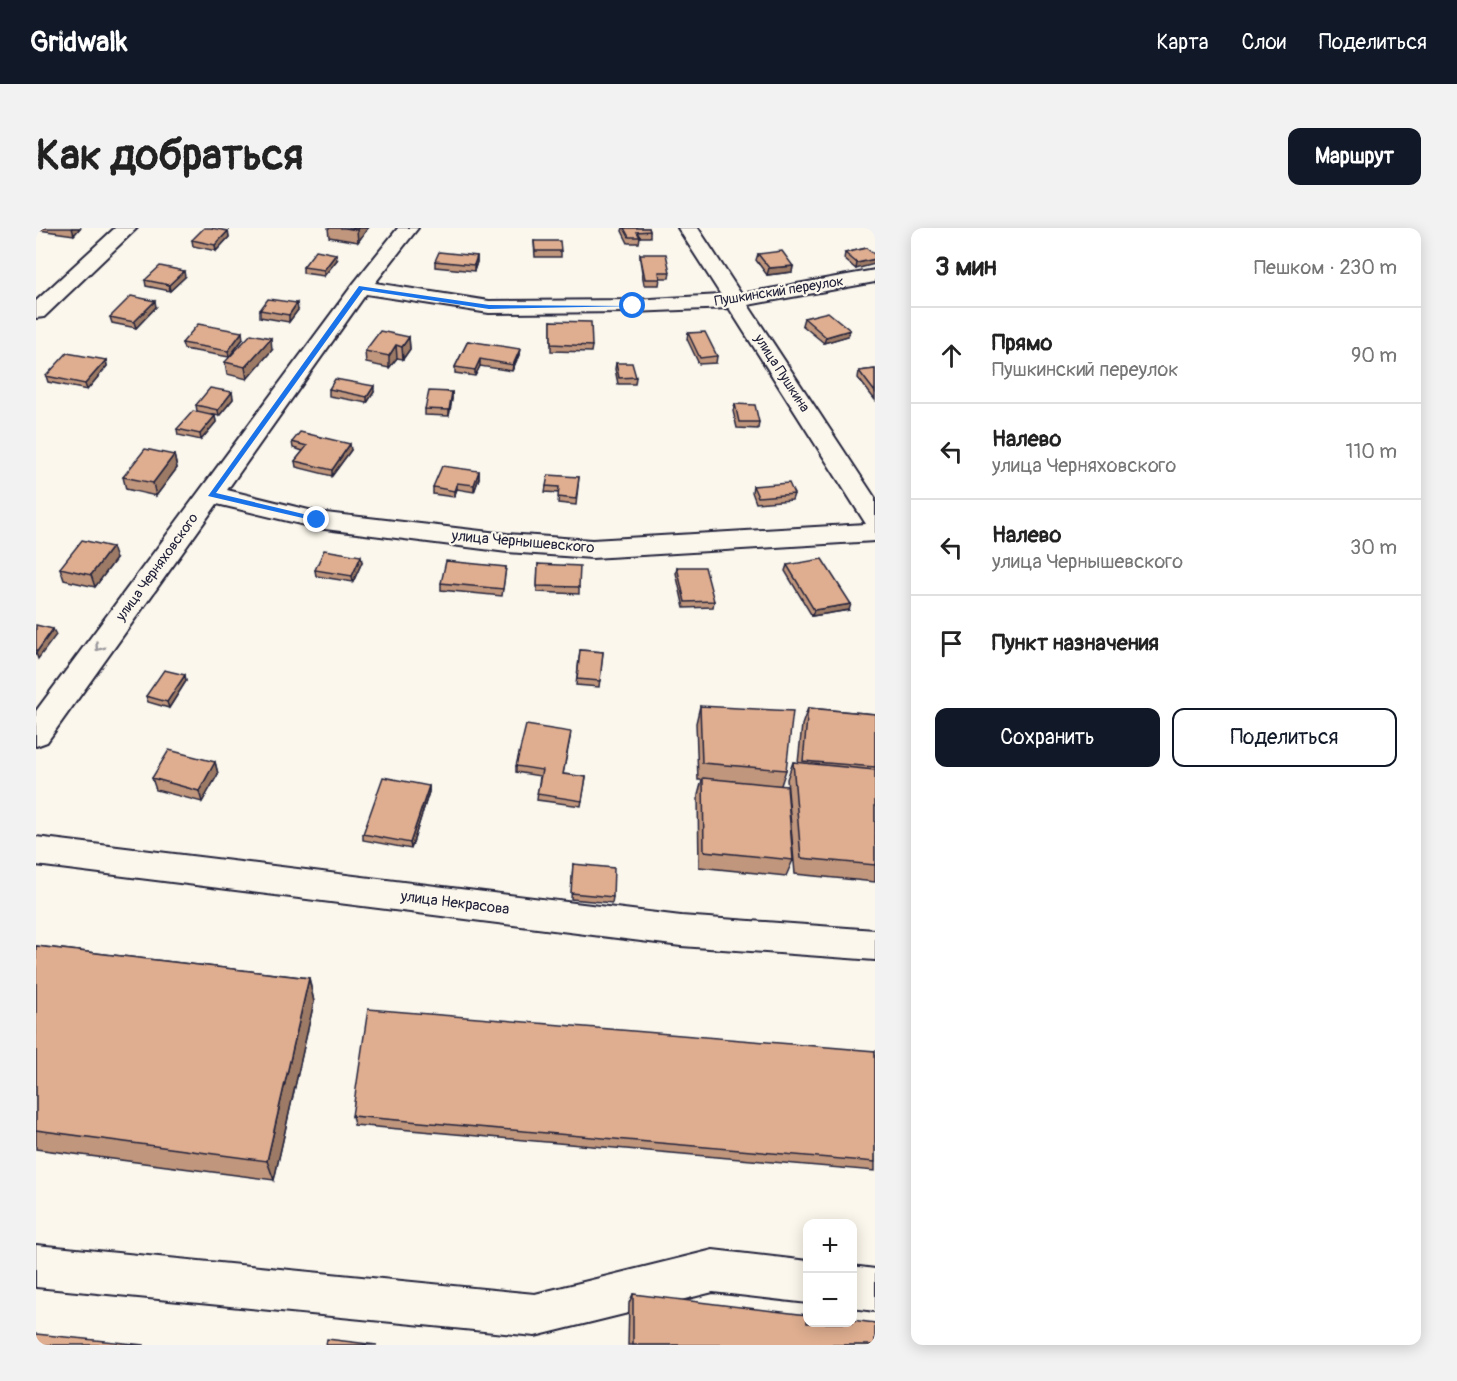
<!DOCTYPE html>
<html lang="ru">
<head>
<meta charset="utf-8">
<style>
	body { margin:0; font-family:Pangolin,sans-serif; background:#f2f2f2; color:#222 }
	.controls { position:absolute; right:18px; bottom:18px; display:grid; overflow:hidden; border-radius:12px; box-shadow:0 3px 15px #0003 }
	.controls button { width:54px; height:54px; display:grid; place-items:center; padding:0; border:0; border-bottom:2px solid #e0e0e0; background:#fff; color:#222; font:30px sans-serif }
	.stop { position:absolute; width:18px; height:18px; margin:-14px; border:4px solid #1a73e8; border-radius:50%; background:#fff }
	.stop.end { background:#1a73e8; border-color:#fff; box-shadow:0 2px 6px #0008 }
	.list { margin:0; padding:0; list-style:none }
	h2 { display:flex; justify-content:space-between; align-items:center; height:78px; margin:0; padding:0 24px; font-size:26px }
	h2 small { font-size:20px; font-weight:400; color:#767676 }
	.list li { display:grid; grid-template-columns:39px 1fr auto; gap:18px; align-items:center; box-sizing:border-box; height:96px; padding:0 24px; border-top:2px solid #e0e0e0 }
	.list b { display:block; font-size:22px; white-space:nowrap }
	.list p { margin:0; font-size:20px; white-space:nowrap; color:#767676 }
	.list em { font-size:20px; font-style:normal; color:#767676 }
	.actions { display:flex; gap:12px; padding:18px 24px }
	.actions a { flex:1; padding:14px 0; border:2px solid #111827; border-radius:12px; text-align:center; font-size:21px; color:#111827 }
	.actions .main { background:#111827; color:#fff }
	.icon { flex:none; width:33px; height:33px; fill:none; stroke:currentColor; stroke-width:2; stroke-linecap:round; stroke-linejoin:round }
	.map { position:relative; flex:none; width:839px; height:1117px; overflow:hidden; border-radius:12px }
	header { display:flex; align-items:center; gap:36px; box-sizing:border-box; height:84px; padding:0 30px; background:#111827; color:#fff }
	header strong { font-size:28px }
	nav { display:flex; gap:33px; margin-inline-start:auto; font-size:21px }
	.intro { display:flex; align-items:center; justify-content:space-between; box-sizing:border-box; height:144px; padding:0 36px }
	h1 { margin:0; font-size:42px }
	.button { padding:15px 27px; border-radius:12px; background:#111827; color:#fff; font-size:21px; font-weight:700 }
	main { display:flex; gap:36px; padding:0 36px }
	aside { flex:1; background:#fff; border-radius:12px; box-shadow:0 3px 15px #0003 }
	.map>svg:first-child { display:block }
</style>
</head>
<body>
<header>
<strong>Gridwalk</strong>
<nav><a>Карта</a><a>Слои</a><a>Поделиться</a></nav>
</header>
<div class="intro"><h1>Как добраться</h1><a class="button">Маршрут</a></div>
<main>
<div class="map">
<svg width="839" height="1117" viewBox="0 0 839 1117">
	<rect width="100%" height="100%" fill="#fbf7ec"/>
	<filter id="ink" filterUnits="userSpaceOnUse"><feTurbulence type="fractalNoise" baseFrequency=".0167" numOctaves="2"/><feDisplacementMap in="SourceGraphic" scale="12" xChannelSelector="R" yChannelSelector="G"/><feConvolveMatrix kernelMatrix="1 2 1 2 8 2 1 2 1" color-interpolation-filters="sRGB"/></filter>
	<g filter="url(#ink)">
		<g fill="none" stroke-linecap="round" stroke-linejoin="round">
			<g stroke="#22223b" stroke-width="4">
				<path id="minor" d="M79,0H101L8,89L0,90V73Z
					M362,0H382L339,55L453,73L597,72L685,67L642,0H662L705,66L839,42V54L712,77L839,270V313L556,330L471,324L281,300L181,276L11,514L0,518V483L318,55ZM330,66L453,85L597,84L693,80L830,296L556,312L471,306L281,284L191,262Z
					M0,609L645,688L839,702V732L645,718L0,637Z
					M0,1017L499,1066L677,1022L772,1033V1075L677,1064L499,1108L0,1059Z
					M816,1038L839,1041V1083L816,1080Z"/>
			</g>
			<use href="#minor" fill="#fbf7ec" fill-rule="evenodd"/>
		</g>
		<path fill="#c0967c" stroke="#22223b" stroke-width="1.5" d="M2,0H44L38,7L3,2Z
			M292,0H332L322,14L293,9Z
			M587,0H613L614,3V9H604L603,15H592L586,3Z
			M192,3L193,9L180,23L157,18L156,12Z
			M498,13L525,23V29H499Z
			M830,20L820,41L808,31L809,25Z
			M604,26L634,44L633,50H624L623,57H608L604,32Z
			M722,26L757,38L756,44L731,47L720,32Z
			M441,28V34L438,43L399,39V33Z
			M301,32L288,48L267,45V39Z
			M149,49L134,63L110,58L109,52Z
			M120,79L100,100L76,95L74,89Z
			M224,82H262L253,94L224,89Z
			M768,90L814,102L812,108L788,115L766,97Z
			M515,93L556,118L555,124L515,123Z
			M652,105L681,128L680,135L663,136L651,111Z
			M373,109L374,121L367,131L361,130L353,140L330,135L329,123Z
			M207,111L193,129L148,121L146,115Z
			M432,113L483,127L476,143L444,138L439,148L419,145V139Z
			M236,122L211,151L191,146L189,134Z
			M70,132L71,138L51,162L12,154L10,148Z
			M580,135L600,149L599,156H582L579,141Z
			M839,141V172L822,150L823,143Z
			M293,161L338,164L331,175L293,168Z
			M196,164L197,171L183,188L161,183L160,177Z
			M416,164V171L413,188L389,187V181Z
			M699,176L723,194L722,201L701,200L697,183Z
			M179,188L180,194L165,212L142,207L141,201Z
			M256,214L315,222L296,248L260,239L259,233L267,223L257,220Z
			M138,227L141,240L120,268L90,261L87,249Z
			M443,243V250L438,264L421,261L418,269L397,266V259Z
			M543,249L540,277L522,275L523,265L509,264L510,258Z
			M717,258L758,266L756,272L720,275L716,264Z
			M80,331L59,359L28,352L24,340Z
			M326,334L317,354L280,348L279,342Z
			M502,336L543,359V366L501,364Z
			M751,337L813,382L776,388L749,343Z
			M470,339L466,368L405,362V355Z
			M641,339L678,373L677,379L648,380L640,345Z
			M544,422L567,424L563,459L540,457Z
			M149,447L150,453L133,480L112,474L110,468Z
			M664,478L750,542L745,557L757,632L750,648L663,639L662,567L666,552H662L660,495Z
			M772,480L839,486V654L759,646L751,551L757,534L762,535L766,497Z
			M534,510L527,546L550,549L545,578L501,572L504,548L480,544V538Z
			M179,534L182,546L166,574L120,562L116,550Z
			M393,558V564L375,621L327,612V606Z
			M537,636L577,669L576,675L535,671Z
			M0,718L273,750L278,774L238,952L0,921Z
			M839,823V943L318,897L316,888Z
			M597,1066L839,1117H592L593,1075Z"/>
		<path fill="#9c7a65" stroke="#22223b" stroke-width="1.5" d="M36,0H44L38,7Z
			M322,0H332L322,14L321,2Z
			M192,3L193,9L180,23L179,17Z
			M300,26L301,32L288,48V42Z
			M441,28V34L438,43V37Z
			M839,31V36L820,41L821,35Z
			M757,38L756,44L731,47L733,40Z
			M148,43L149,49L134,63L133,57Z
			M119,73L120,79L100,100L98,94Z
			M261,75L262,82L253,94V87Z
			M814,102L812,108L788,115L790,109Z
			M206,104L207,111L193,129L192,123Z
			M373,109L374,121L367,131L366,119Z
			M235,110L236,122L211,151L209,139Z
			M360,117L361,130L353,140V128Z
			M484,121L483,127L476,143L477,137Z
			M444,131V138L439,148V142Z
			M70,132L71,138L51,162L49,156Z
			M338,158V164L331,175V169Z
			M196,164L197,171L183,188L182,182Z
			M416,164V171L413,188V182Z
			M179,188L180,194L165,212L164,206Z
			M314,216L315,222L296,248V242Z
			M138,227L141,240L120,268L117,255Z
			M443,243V250L438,264V257Z
			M421,255V261L418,269V263Z
			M76,319L80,331L59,359L55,347Z
			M325,328L326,334L317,354L316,348Z
			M815,376L813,382L776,388L778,382Z
			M17,401L20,407L2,431L0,425Z
			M149,447L150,453L133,480L131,474Z
			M179,534L182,546L166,574L163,563Z
			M393,558V564L375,621L374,615Z
			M273,750L278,774L238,952L231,933Z"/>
		<path fill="#dfae90" stroke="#22223b" stroke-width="1.5" d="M168,0H175L192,3L179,17L156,12Z
			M309,0H322L321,2Z
			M588,0H613L614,3L601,4L604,9H593Z
			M498,13H524L525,23H499Z
			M830,20L839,27V31L821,35L809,25Z
			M280,22L300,26L288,42L267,39Z
			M746,23L757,38L733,40L722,26Z
			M403,24L441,28L438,37L399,33Z
			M604,26H630L634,44H623L624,51H609Z
			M124,38L148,43L133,57L109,52Z
			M95,68L119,73L98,94L74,89Z
			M232,71L261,75L253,87L224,82Z
			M792,84L814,102L790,109L768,90Z
			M515,93L555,94L556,118L515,116Z
			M162,96L206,104L192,123L146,115Z
			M344,103L373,109L366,119L360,117L353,128L329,123Z
			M669,104L681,128L664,130L652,105Z
			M215,106L235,110L209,139L189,134Z
			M432,113L484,121L477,137L444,131L439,142L419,139Z
			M31,125L70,132L49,156L10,148Z
			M580,135H596L600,149L583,150Z
			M839,141V164L823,143Z
			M299,151L338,158L331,169L293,161Z
			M174,160L196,164L182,182L160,177Z
			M393,163L416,164L413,182L389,181Z
			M699,176L719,177L723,194H703Z
			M157,183L179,188L164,206L141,201Z
			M264,204L314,216L296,242L259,233L271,218L256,214Z
			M109,221L138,227L117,255L87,249Z
			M406,238L443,243L438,257L421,255L418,263L397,259Z
			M512,247L543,249L540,271L522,269L523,259L510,258Z
			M753,255L758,266L722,269L717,258Z
			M46,312L76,319L55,347L24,340Z
			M288,322L325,328L316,348L279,342Z
			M786,331L815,376L778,382L751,337Z
			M410,333L470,339L467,361L405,355Z
			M502,336L544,338L543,359L501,358Z
			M641,339H669L678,373L649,374Z
			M0,397L17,401L0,425Z
			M544,422L567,424L564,453L541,451Z
			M128,442L149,447L131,474L110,468Z
			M664,478L757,483L750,542L666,535Z
			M772,480L839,486V539L767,533Z
			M490,497L535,504L527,546L550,549L546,573L501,566L506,542L480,538Z
			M133,522L179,534L163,563L116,550Z
			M757,534L839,542V637L765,630Z
			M347,549L393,558L374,615L327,606Z
			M667,550L751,558L757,632L668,623Z
			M537,636L578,640L577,669L535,665Z
			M0,718L273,750L231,933L0,902Z
			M332,781L839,823V934L316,888Z
			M597,1066L771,1087V1095H816V1092L839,1095V1117H597Z
			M0,1106L108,1117H0Z
			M291,1111L341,1117H290Z"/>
		<defs><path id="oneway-chevron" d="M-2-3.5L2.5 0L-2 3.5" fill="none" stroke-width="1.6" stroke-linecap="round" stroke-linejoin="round" transform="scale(1.5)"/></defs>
		<use stroke="#99979c" href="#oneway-chevron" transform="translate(63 419) rotate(126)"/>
	</g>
	<path fill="#1a73e8" d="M323,58L453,77L600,78L453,81L327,62L180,265L284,290V294L172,268Z"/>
	<g text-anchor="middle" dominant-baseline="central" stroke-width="4.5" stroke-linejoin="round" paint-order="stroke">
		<g font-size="14" fill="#22223b" stroke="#fbf7ec">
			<text transform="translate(743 63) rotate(-9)">Пушкинский переулок</text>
			<text transform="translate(746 145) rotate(57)">улица Пушкина</text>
			<text transform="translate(121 339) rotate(-54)">улица Черняховского</text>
		</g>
		<g font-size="15" fill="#22223b" stroke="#fbf7ec">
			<text transform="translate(487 314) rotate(5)">улица Чернышевского</text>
			<text transform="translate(419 675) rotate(7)">улица Некрасова</text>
		</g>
	</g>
</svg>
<div class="controls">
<button>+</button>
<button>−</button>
</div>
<div class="stop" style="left:597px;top:78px"></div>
<div class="stop end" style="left:281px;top:292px"></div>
</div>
<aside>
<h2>3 мин<small>Пешком · 230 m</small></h2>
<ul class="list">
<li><svg class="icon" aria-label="ahead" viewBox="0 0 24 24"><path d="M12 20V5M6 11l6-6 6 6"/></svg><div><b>Прямо</b><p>Пушкинский переулок</p></div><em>90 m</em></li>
<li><svg class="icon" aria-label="left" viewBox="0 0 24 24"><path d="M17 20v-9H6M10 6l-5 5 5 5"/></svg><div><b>Налево</b><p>улица Черняховского</p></div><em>110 m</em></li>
<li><svg class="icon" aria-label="left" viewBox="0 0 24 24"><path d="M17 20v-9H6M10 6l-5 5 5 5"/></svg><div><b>Налево</b><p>улица Чернышевского</p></div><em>30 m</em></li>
<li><svg class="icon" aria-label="arrive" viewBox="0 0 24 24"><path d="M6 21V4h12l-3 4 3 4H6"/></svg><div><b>Пункт назначения</b></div></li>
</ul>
<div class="actions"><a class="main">Сохранить</a><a>Поделиться</a></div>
</aside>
</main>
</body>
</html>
